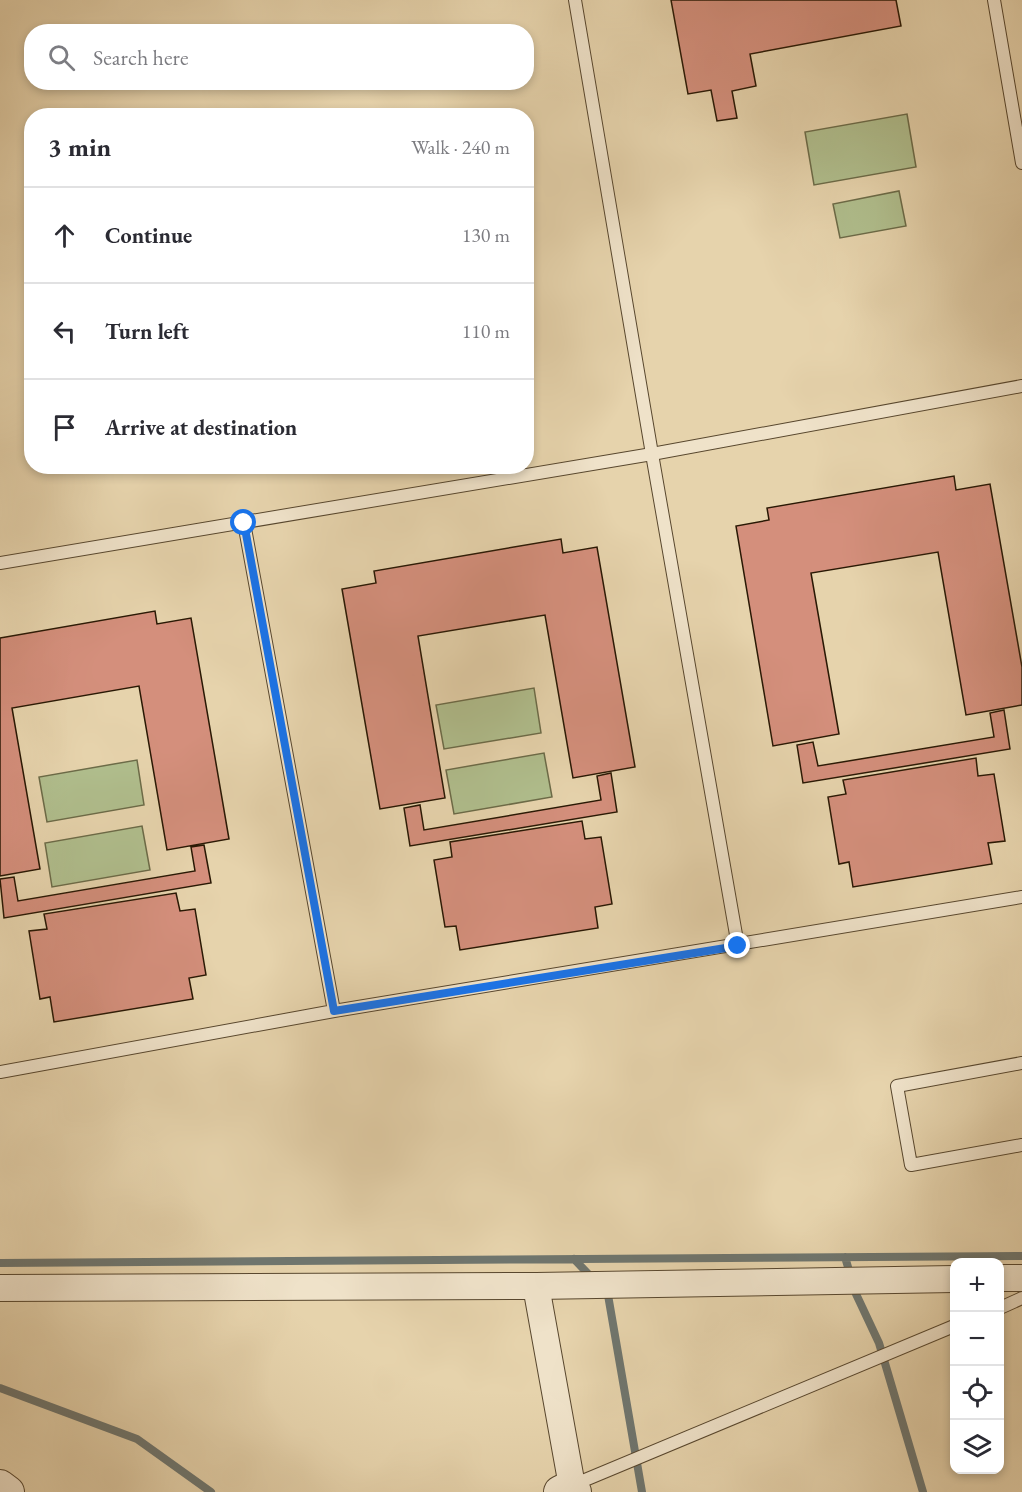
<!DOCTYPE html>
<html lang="en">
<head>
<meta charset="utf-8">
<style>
	body { margin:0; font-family:"EB Garamond",serif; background:#f2f2f3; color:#2b2b33 }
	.controls { position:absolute; right:18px; bottom:18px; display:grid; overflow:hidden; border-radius:12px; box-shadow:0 3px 9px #0003 }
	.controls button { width:54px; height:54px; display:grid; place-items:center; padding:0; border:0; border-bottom:2px solid #e1e1e2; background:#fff; color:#2b2b33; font:30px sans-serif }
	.stop { position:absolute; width:18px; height:18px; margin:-14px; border:4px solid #1a73e8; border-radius:50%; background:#fff }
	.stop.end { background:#1a73e8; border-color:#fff; box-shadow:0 2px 6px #0008 }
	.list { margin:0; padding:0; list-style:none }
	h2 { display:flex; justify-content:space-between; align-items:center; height:78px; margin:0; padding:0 24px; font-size:26px }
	h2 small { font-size:20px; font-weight:400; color:#7c7c81 }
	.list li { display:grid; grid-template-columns:39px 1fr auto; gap:18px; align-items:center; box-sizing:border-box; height:96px; padding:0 24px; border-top:2px solid #e1e1e2 }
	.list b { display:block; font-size:22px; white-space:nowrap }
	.list em { font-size:20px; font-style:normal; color:#7c7c81 }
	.icon { flex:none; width:33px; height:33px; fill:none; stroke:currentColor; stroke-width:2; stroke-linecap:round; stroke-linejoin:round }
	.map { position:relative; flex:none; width:1022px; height:1492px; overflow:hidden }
	.search { position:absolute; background:#fff; box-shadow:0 3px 9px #0003; left:24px; top:24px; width:510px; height:66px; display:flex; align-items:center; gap:15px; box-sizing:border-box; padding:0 21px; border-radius:24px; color:#7c7c81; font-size:22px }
	.panel { position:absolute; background:#fff; box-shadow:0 3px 9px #0003; left:24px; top:108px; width:510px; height:366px; border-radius:24px }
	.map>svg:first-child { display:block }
</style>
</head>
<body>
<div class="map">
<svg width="1022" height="1492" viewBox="0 0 1022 1492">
	<rect width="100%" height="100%" fill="#e6d3ac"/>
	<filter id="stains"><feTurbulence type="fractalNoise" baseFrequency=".00333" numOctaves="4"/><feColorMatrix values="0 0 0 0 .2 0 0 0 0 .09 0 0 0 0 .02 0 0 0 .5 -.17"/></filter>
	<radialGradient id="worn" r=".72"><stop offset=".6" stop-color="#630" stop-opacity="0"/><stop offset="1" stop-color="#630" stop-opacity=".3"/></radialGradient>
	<path fill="#b0be8d" stroke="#6c6b48" stroke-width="1.5" d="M907,114L916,167L814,185L805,132Z
		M899,191L906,226L840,238L833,204Z
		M534,688L541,733L444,749L436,705Z
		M544,753L552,797L454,814L446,770Z
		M137,760L144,805L47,822L39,777Z
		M142,826L150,870L52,887L45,843Z"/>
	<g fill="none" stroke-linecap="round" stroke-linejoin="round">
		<path stroke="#6f766f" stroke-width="8" d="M845,1257L856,1294L879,1343L923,1492
			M574,1259L594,1280
			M0,1263L1022,1256
			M604,1291L608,1295L642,1492
			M0,1388L137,1439L211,1492"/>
	</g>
	<path fill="#d48f7c" stroke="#291804" stroke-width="1.5" d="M671,0H896L901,26L750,54L756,86L732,91L737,118L717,121L711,90L688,94Z
		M954,476L956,490L990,484L1022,667V705L966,715L938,552L811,573L839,734L773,746L736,526L769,520L767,508Z
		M561,539L563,553L597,547L635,767L573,778L545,615L418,636L445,798L380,809L342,589L376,583L374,571Z
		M155,611L157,624L191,618L229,839L167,850L139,686L12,708L40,869L0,876V638Z
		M1004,710L1010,749L803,783L797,745L813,742L818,766L994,737L990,713Z
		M976,758L978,776L994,774L1005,841L988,843L992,864L853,887L849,862L839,864L828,797L846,794L843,780Z
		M611,773L617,812L410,846L404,808L420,805L424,830L601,800L597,776Z
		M582,821L585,839L601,837L612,904L595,907L598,928L460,950L456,926L445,927L434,860L452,857L450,842Z
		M204,845L211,883L4,918L0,879L14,877L18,901L195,871L191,847Z
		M176,893L180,911L195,909L206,975L189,978L193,999L54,1022L50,997L40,999L29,931L47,929L44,914Z"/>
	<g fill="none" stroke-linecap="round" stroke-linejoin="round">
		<g stroke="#58472e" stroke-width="14">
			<path id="service" d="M575,0L652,454L738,946
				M994,0L1022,163
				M244,523L334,1011
				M0,563L652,454L1022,386
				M1022,1063L897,1086L911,1165L1022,1145
				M0,1072L334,1011L1022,897
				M1000,1308L1022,1298
				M573,1485L954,1326"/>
		</g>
		<g stroke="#58472e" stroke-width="28">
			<path id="minor" d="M1000,1278H1022
				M536,1286L572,1486
				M0,1288L536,1286L954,1279"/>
		</g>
		<g stroke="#58472e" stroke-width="34">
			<path id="tertiary" d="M0,1486L8,1492
				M560,1492L572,1486L575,1492"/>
		</g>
		<use href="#service" stroke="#efe2c9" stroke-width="12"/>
		<use href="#minor" stroke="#efe2c9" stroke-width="26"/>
		<use href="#tertiary" stroke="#efe2c9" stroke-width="32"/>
	</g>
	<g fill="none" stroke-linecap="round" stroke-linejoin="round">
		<path stroke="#1a73e8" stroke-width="8" d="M244,523L334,1011L738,946"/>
	</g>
	<rect width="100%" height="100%" filter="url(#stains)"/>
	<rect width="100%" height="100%" fill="url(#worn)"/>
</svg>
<div class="controls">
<button>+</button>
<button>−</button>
<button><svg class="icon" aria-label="locate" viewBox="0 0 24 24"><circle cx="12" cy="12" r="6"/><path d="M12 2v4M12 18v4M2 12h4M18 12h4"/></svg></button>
<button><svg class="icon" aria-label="layers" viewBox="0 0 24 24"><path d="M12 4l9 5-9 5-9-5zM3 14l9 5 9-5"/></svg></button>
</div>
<div class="stop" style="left:244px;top:523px"></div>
<div class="stop end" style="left:738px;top:946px"></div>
<div class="search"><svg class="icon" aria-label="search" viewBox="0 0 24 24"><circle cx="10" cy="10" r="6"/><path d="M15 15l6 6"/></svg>Search here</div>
<section class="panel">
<h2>3 min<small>Walk · 240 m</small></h2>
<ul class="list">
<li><svg class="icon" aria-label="ahead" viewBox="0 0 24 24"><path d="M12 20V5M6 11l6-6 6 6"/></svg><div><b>Continue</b></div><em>130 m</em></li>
<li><svg class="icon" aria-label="left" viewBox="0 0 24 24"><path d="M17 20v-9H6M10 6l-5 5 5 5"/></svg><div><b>Turn left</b></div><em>110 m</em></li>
<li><svg class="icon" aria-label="arrive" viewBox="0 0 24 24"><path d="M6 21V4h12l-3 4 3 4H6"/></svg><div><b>Arrive at destination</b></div></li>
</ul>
</section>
</div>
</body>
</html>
